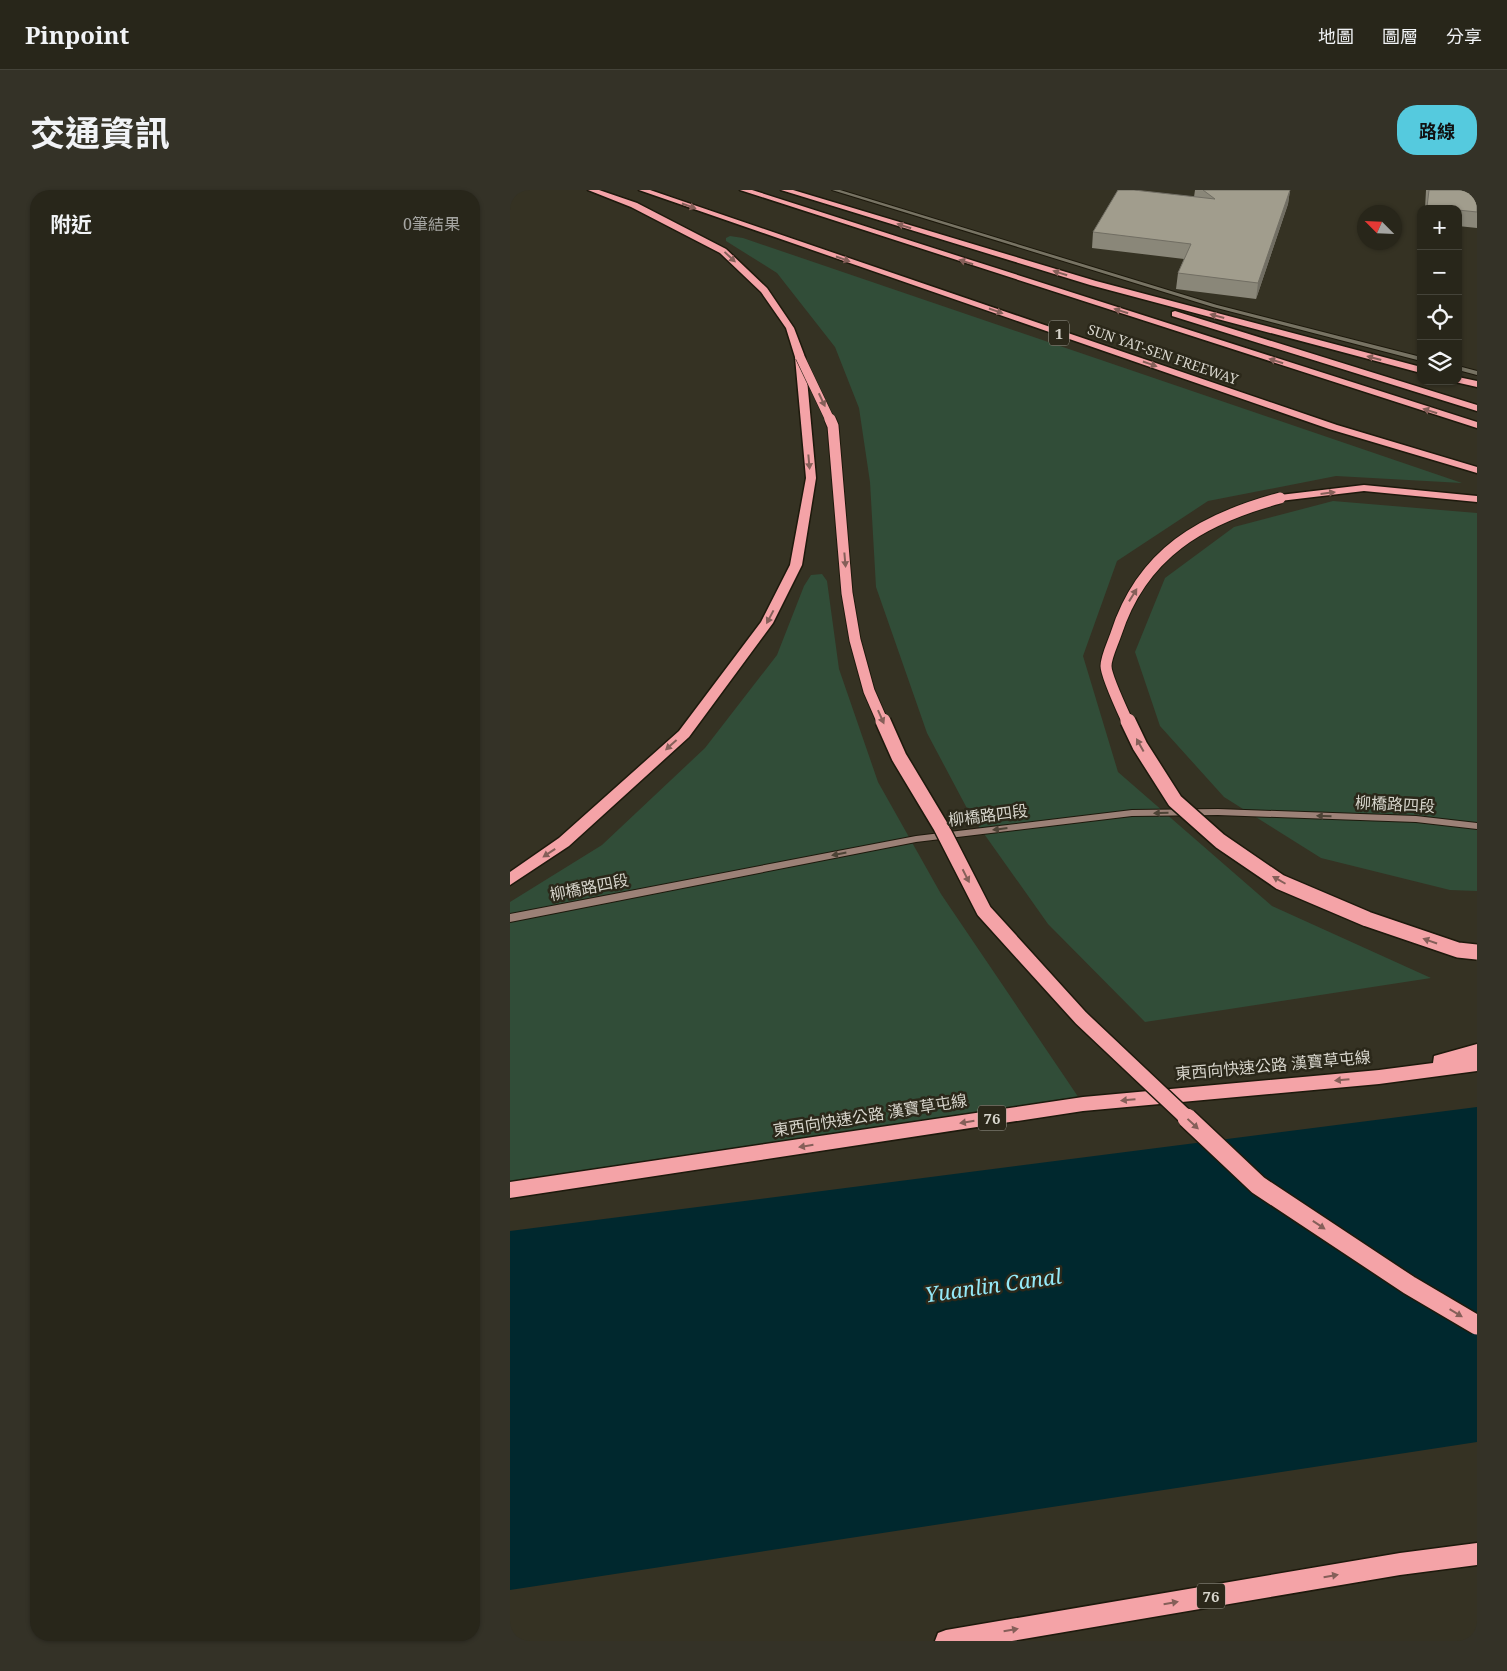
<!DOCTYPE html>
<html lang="zh-TW">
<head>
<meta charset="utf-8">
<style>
	body { margin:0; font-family:"Noto Serif","Noto Sans TC",serif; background:#343227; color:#f1f3f6 }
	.controls { position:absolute; right:15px; top:15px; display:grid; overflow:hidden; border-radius:10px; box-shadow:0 1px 4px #0004 }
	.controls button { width:45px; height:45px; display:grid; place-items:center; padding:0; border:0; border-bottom:1px solid #444339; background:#28261a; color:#f1f3f6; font:25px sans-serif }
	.compass { position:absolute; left:847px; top:15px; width:45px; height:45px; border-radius:50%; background:#28261a; box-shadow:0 1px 4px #0004; rotate:294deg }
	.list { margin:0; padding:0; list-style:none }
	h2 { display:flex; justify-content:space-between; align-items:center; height:65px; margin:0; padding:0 20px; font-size:21px }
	h2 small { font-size:16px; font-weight:400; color:#a5a5a2 }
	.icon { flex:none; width:28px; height:28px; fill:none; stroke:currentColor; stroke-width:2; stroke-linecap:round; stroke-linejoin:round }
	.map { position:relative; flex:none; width:967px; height:1451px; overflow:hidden; border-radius:20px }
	header { display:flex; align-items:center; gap:30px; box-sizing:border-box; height:70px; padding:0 25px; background:#28261a; border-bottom:1px solid #444339 }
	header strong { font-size:24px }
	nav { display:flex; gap:28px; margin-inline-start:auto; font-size:18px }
	.intro { display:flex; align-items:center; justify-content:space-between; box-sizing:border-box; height:120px; padding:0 30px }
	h1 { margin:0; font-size:35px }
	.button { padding:12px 22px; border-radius:20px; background:#55cade; color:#111; font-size:18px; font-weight:700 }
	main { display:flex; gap:30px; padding:0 30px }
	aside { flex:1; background:#28261a; border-radius:20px; box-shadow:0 1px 4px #0004 }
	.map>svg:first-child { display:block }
</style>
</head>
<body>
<header>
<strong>Pinpoint</strong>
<nav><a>地圖</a><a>圖層</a><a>分享</a></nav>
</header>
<div class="intro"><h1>交通資訊</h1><a class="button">路線</a></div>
<main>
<aside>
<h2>附近<small>0筆結果</small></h2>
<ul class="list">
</ul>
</aside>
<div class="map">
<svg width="967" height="1451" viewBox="0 0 967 1451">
	<rect width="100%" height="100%" fill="#353223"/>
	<path fill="#314d38" d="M220,46L233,48L952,293L826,286L698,311L607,371L573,466L608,582L762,716L921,788L635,832L538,734L460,624L417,543L366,397L360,292L349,218L325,157L267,83L216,51V48Z
		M823,311L967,323V701L940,700L811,668L714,607L650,536L625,462L655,388L724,337Z
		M312,384L317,391L329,479L368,592L431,704L573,914L0,1000V712L92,655L195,558L267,465L294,396L301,385Z"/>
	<path fill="#00282e" d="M967,917V1252L0,1400V1041Z"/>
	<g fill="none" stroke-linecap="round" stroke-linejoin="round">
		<g stroke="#1d190c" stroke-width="2">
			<path id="street" d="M322,0H330L707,115L911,167V171L703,117Z
				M948,176L967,181V185L948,180Z"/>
		</g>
		<g stroke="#1d190c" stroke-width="2">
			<path id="secondary" d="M708,619L906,626L967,633V639L906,632L708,625L622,626L406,652L0,732V724L406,646L622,620Z"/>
		</g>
		<g stroke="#1d190c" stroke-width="3">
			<path id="highway" d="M78,0H89L127,13L216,59L257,98L284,138L295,167L306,288L292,375L263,433L179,547L59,656L0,695V682L49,648L169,541L251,432L280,375L296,288L285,167L276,138L251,102L210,63L121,17Z
				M129,0H140L827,235L967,277V283L819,239Z
				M230,0H242L967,232V238Z
				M271,0H283L586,91L911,177V183L580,95Z
				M665,121L967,215V221L662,126V122Z
				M948,187L967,191V197L945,192L948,191Z
				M854,295L967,306V312L854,301L770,311L765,308L770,305Z
				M967,854V881L869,894L573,921L0,1008V992L573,907L869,880L923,873L924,866Z
				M967,1353V1375L890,1385L502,1451H425L428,1443L436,1440L890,1363Z"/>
		</g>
		<use href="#street" fill="#777363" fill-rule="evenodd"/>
		<use href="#secondary" fill="#9c8177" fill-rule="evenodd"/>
		<use href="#highway" fill="#f4a3a7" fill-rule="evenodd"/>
		<g stroke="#1d190c" stroke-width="10" stroke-linecap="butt">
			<path id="highway-bridge-far3" d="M290,167L320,230"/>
		</g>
		<g stroke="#1d190c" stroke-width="13" stroke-linecap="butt">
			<path id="highway-bridge-far2" d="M320,229L323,236L337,403L345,450L359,501L373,533
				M618,533C613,522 596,486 596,476C596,467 603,453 606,444C632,363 692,329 770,308"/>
		</g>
		<g stroke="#1d190c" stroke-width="18" stroke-linecap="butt">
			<path id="highway-bridge-far1" d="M373,531L389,567L431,637L474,721L571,828L679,930
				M618,531L630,556L665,611L710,651L770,692L857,729L948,760L967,762"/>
		</g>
		<g stroke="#1d190c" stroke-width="22" stroke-linecap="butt">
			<path id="highway-bridge" d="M677,928L748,995L899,1095L967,1135"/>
		</g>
		<use href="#highway-bridge-far3" stroke="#f4a3a7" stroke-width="9"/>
		<use href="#highway-bridge-far2" stroke="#f4a3a7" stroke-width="11"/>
		<use href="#highway-bridge-far1" stroke="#f4a3a7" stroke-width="15"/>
		<use href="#highway-bridge" stroke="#f4a3a7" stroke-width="19"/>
	</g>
	<path fill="#8a8779" d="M685,0H780L778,14L746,109L666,99L668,83L674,69L582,58L583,42L684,7Z
		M916,0H967V38L948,36V19H915Z"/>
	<path fill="#716e63" d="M780,0L778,14L746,109L748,93Z"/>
	<path fill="#a19d8d" stroke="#716e63" d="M608,0H624L705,9L693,0H780L748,93L668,83L681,54L583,42Z
		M919,0H967V22L948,20V19H933L917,17Z"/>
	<defs><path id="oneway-solid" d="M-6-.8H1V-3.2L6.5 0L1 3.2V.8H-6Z" transform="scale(1.25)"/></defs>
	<g fill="#855f59">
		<use href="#oneway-solid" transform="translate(179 16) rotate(19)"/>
		<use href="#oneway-solid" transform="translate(394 36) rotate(-163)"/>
		<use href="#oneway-solid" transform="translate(220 67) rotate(43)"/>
		<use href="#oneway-solid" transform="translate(333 69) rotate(19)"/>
		<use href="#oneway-solid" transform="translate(456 72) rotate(-162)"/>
		<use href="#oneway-solid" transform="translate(550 83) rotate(-163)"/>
		<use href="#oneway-solid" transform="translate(486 121) rotate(19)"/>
		<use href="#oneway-solid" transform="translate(611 121) rotate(-162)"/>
		<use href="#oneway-solid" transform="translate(707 126) rotate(-165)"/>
		<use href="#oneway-solid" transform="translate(864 168) rotate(-165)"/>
		<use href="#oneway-solid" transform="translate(766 171) rotate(-162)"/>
		<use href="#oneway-solid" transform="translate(640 174) rotate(19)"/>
		<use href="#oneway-solid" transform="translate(312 210) rotate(65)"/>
		<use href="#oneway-solid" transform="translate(920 221) rotate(-163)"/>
		<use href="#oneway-solid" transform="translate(299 272) rotate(85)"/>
		<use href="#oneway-solid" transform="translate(818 303) rotate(-7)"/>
		<use href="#oneway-solid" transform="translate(335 370) rotate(85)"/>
		<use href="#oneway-solid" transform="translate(623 405) rotate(-58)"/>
		<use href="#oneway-solid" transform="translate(260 427) rotate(118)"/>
		<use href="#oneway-solid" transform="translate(371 527) rotate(66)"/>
		<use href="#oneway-solid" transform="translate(161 555) rotate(138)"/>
		<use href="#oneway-solid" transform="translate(630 555) rotate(-119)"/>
		<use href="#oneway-solid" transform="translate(39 663) rotate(146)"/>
		<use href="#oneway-solid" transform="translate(456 686) rotate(63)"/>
		<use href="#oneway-solid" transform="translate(769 690) rotate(-150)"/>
		<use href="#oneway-solid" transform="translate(920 751) rotate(-161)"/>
		<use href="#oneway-solid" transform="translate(832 890) rotate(175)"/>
		<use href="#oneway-solid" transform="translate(618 910) rotate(175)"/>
		<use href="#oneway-solid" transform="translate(457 932) rotate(171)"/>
		<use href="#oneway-solid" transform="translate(683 934) rotate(43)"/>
		<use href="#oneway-solid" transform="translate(296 956) rotate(171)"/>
		<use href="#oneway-solid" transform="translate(809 1035) rotate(34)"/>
		<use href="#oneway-solid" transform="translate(946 1123) rotate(31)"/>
		<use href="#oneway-solid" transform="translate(821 1386) rotate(-10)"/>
		<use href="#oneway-solid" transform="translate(661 1413) rotate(-10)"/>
		<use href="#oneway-solid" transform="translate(501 1440) rotate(-10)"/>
	</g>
	<g fill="#4d4336">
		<use href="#oneway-solid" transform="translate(651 623) rotate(179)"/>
		<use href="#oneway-solid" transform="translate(814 626) rotate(-178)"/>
		<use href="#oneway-solid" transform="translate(490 639) rotate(173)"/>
		<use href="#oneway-solid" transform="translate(329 664) rotate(169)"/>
	</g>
	<g text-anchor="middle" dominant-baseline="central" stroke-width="5" stroke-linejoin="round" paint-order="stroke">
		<g font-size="14" fill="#d7d5cc" stroke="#2b281a">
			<text transform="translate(653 164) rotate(19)">SUN YAT-SEN FREEWAY</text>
		</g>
		<g fill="#2b281a" stroke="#a3a197" stroke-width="1">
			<rect x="539" y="130.5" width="20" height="25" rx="4"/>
			<rect x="468" y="915.5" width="28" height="25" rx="4"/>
			<rect x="687" y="1393.5" width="28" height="25" rx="4"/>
		</g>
		<g font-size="15" font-weight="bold" fill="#d7d5cc">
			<text x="549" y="143">1</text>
			<text x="482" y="928">76</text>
			<text x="701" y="1406">76</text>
		</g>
		<g font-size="16" fill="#d7d5cc" stroke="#2b281a">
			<text transform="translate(885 614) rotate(3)">柳橋路四段</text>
			<text transform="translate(478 625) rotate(-7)">柳橋路四段</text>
			<text transform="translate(79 697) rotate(-11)">柳橋路四段</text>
			<text transform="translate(763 875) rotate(-5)">東西向快速公路 漢寶草屯線</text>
			<text transform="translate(360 925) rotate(-9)">東西向快速公路 漢寶草屯線</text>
		</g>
		<g font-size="21" font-style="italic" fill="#94e9f8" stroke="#2b281a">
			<text transform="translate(483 1095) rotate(-8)">Yuanlin Canal</text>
		</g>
	</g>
</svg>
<div class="controls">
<button>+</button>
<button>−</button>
<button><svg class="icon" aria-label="locate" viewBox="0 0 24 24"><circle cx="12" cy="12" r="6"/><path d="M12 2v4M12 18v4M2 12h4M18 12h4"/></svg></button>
<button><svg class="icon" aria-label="layers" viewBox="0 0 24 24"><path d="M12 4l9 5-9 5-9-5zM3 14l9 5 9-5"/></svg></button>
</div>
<svg class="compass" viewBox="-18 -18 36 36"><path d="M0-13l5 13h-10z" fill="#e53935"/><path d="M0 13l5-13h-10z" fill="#a5a5a2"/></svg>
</div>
</main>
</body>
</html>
